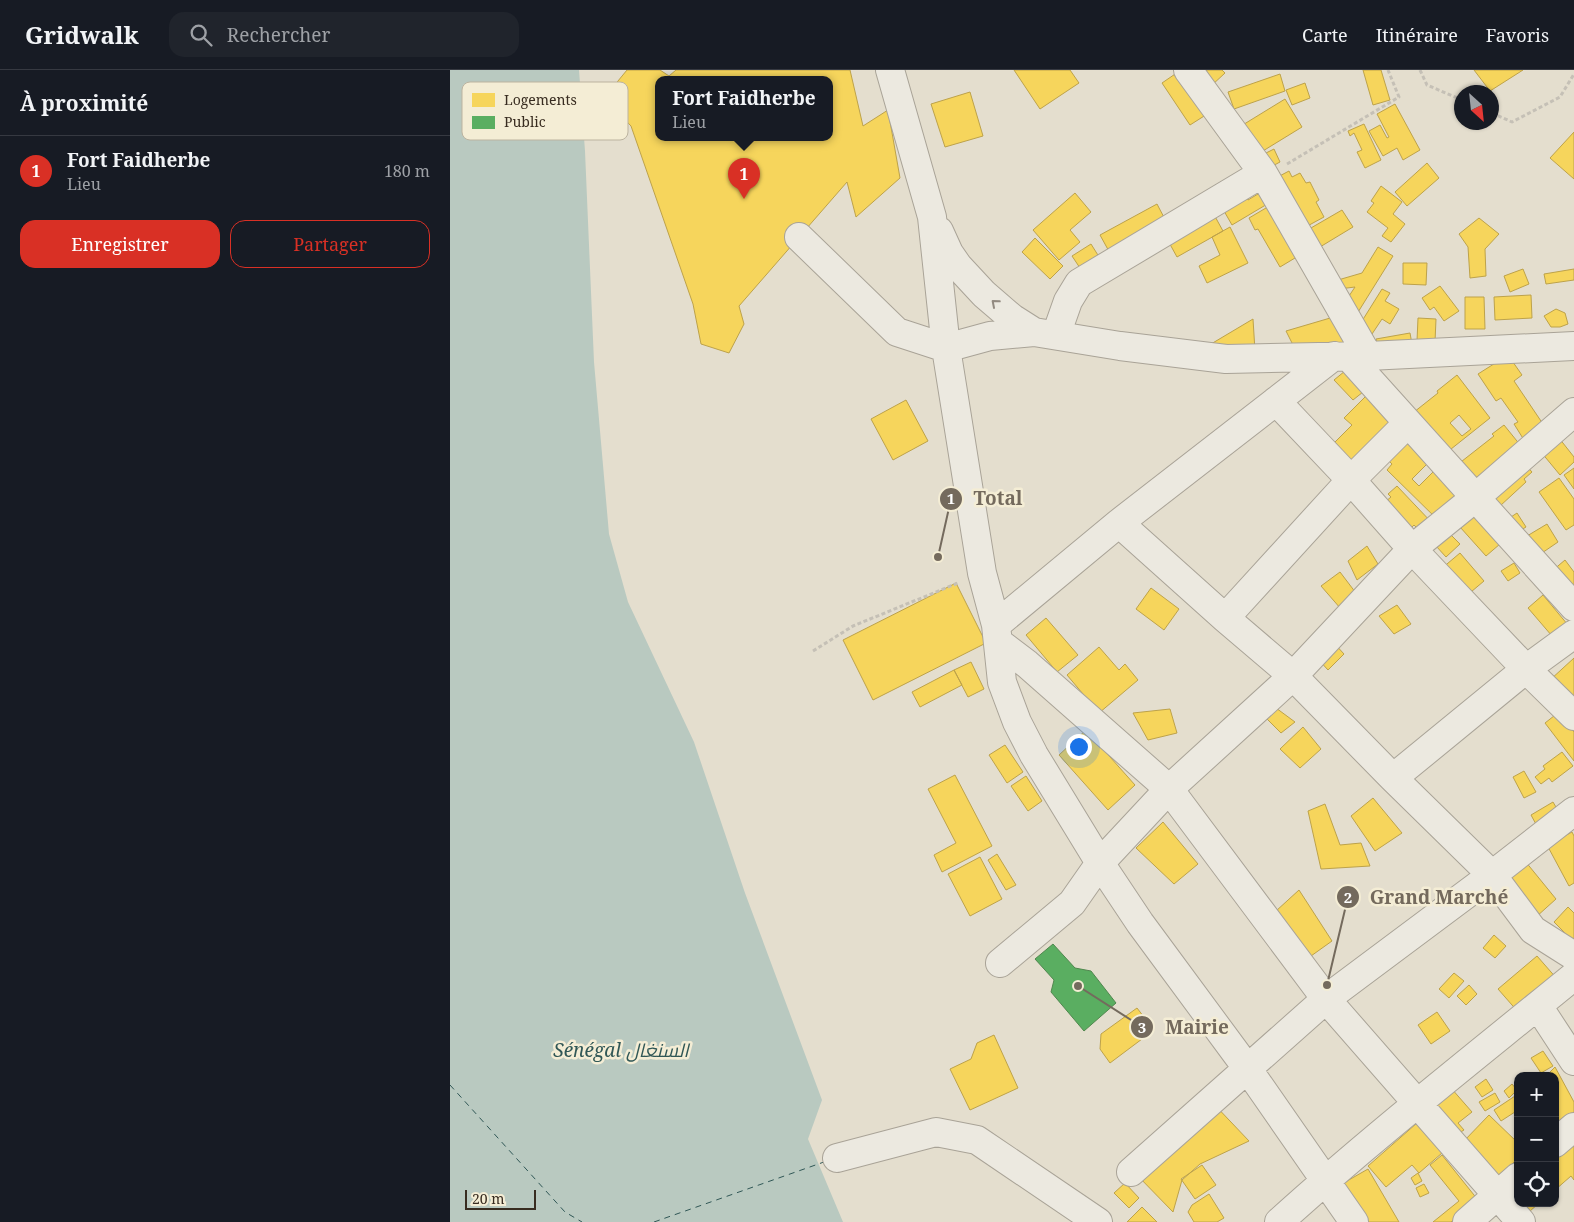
<!DOCTYPE html>
<html lang="fr">
<head>
<meta charset="utf-8">
<style>
	body { margin:0; font-family:"Noto Serif",Cairo,serif; background:#20242c; color:#f1f3f6 }
	.controls { position:absolute; right:15px; bottom:15px; display:grid; overflow:hidden; border-radius:10px; box-shadow:0 1px 4px #0004 }
	.controls button { width:45px; height:45px; display:grid; place-items:center; padding:0; border:0; border-bottom:1px solid #363941; background:#171b24; color:#f1f3f6; font:25px sans-serif }
	.compass { position:absolute; left:1004px; top:15px; width:45px; height:45px; border-radius:50%; background:#171b24; box-shadow:0 1px 4px #0004; rotate:153deg }
	.scale { position:absolute; left:15px; bottom:12px; width:71px; box-sizing:border-box; padding-left:5px; border:2px solid #382c20; border-top:0; font-size:14px; line-height:18px; white-space:nowrap; color:#382c20; -webkit-text-stroke:4px #f4edd5; paint-order:stroke }
	.you { position:absolute; left:628px; top:676px; width:18px; height:18px; margin:-12px; border:4px solid #fff; border-radius:50%; background:#1a73e8; box-shadow:0 0 0 8px #1a73e833 }
	.badge { display:grid; place-items:center; width:32px; height:32px; border-radius:50%; background:#d93025; color:#fff; font-size:16px; font-weight:700 }
	.pin { position:absolute; translate:-50% -41px; filter:drop-shadow(0 1px 2px #0008) }
	.pin::after { content:''; position:absolute; top:26px; width:18px; height:15px; background:inherit; clip-path:polygon(0 0,100% 0,50% 100%) }
	.popup { position:absolute; left:205px; top:6px; width:178px; height:65px; box-sizing:border-box; display:grid; place-content:center; border-radius:10px; background:#171b24; filter:drop-shadow(0 1px 4px #0005); font-size:16px; white-space:nowrap; color:#9ea1a6 }
	.popup b { font-size:19px; color:#f1f3f6 }
	.popup::after { content:''; position:absolute; left:50%; top:100%; margin-left:-10px; border:10px solid transparent; border-top-color:#171b24 }
	.list { margin:0; padding:0; list-style:none }
	h2 { display:flex; justify-content:space-between; align-items:center; height:65px; margin:0; padding:0 20px; font-size:21px }
	h2 small { font-size:16px; font-weight:400; color:#9ea1a6 }
	.list li { display:grid; grid-template-columns:32px 1fr auto; gap:15px; align-items:center; box-sizing:border-box; height:70px; padding:0 20px; border-top:1px solid #363941 }
	.list b { display:block; font-size:19px; white-space:nowrap }
	.list p { margin:0; font-size:16px; white-space:nowrap; color:#9ea1a6 }
	.list em { font-size:16px; font-style:normal; color:#9ea1a6 }
	.actions { display:flex; gap:10px; padding:15px 20px }
	.actions a { flex:1; padding:11px 0; border:1px solid #d93025; border-radius:15px; text-align:center; font-size:18px; color:#d93025 }
	.actions .main { background:#d93025; color:#fff }
	.icon { flex:none; width:28px; height:28px; fill:none; stroke:currentColor; stroke-width:2; stroke-linecap:round; stroke-linejoin:round }
	.map { position:relative; flex:none; width:1124px; height:1152px; overflow:hidden }
	header { display:flex; align-items:center; gap:30px; box-sizing:border-box; height:70px; padding:0 25px; background:#171b24; border-bottom:1px solid #363941 }
	header strong { font-size:24px }
	nav { display:flex; gap:28px; margin-inline-start:auto; font-size:18px }
	.search { width:350px; height:45px; background:#20242c; display:flex; align-items:center; gap:12px; box-sizing:border-box; padding:0 18px; border-radius:15px; color:#9ea1a6; font-size:19px }
	main { display:flex }
	aside { flex:1; background:#171b24 }
	.map>svg:first-child { display:block }
</style>
</head>
<body>
<header>
<strong>Gridwalk</strong>
<div class="search"><svg class="icon" aria-label="search" viewBox="0 0 24 24"><circle cx="10" cy="10" r="6"/><path d="M15 15l6 6"/></svg>Rechercher</div>
<nav><a>Carte</a><a>Itinéraire</a><a>Favoris</a></nav>
</header>
<main>
<aside>
<h2>À proximité<small></small></h2>
<ul class="list">
<li><span class="badge">1</span><div><b>Fort Faidherbe</b><p>Lieu</p></div><em>180 m</em></li>
</ul>
<div class="actions"><a class="main">Enregistrer</a><a>Partager</a></div>
</aside>
<div class="map">
<svg width="1124" height="1152" viewBox="0 0 1124 1152">
	<rect width="100%" height="100%" fill="#e4dece"/>
	<path fill="#b9c9c0" d="M0,0H129L135,81L144,292L159,464L178,532L244,672L295,823L372,1030L358,1069L393,1152H0Z"/>
	<path fill="#f6d55c" stroke="#bda24a" fill-rule="evenodd" d="M177,0H210L219,6L226,0H400L413,56L438,40L450,108L406,147L397,112L289,236L294,254L279,283L251,274L243,234L181,56L154,28ZM209,10H379V68H209Z
		M564,0H620L629,13L590,39Z
		M731,0L762,41L740,55L712,13Z
		M757,0H772L775,3L761,16L751,5Z
		M913,0H931L940,30L923,35Z
		M1024,0H1073L1040,21Z
		M830,4L835,21L784,39L778,22Z
		M855,13L860,28L842,35L836,20Z
		M520,22L533,66L495,77L481,34Z
		M835,29L852,57L808,84L791,56Z
		M945,34L970,80L953,90L947,78L933,86L919,61L930,55L937,68L939,67L927,44Z
		M914,54L931,90L915,98L907,82L912,80L904,63L900,66L898,61Z
		M1124,62V109L1100,88Z
		M824,79L830,92L815,100L808,87Z
		M977,93L989,108L957,136L945,122Z
		M839,101L842,107L850,103L856,113L860,112L869,130L866,132L874,147L850,160L822,110Z
		M807,112L819,133L782,155L770,134ZM804,117L808,124L798,130L794,124Z
		M931,116L952,132L943,144L955,154L941,172L932,166L938,158L917,142L924,133L921,131Z
		M625,123L641,142L620,160L630,172L609,190L583,160Z
		M707,134L718,155L661,185L650,165Z
		M821,135L850,185L830,197L808,159L805,160L799,148Z
		M892,140L903,157L865,180L854,162Z
		M762,141L773,161L727,187L716,167Z
		M1029,148L1049,164L1035,179L1036,206L1020,208L1018,177L1009,164Z
		M780,157L798,193L757,213L749,196L770,185L762,167Z
		M585,168L613,196L600,209L572,182Z
		M641,174L651,190L632,201L622,186Z
		M928,177L943,186L905,247L897,229L905,217L889,219L888,210L912,203Z
		M953,193H977L976,215L953,214Z
		M1073,199L1079,214L1060,222L1054,206Z
		M1124,199V210L1096,214L1094,204Z
		M990,216L1009,241L994,251L984,237L980,240L972,228Z
		M932,219L940,223L935,231L949,239L940,254L932,249L920,267L907,259Z
		M1081,225L1082,248L1045,250L1044,227Z
		M1015,227H1034L1035,259H1015Z
		M1106,239L1115,243L1118,254L1110,257H1101L1094,246Z
		M887,246L905,278L848,285L836,261Z
		M968,248L986,249L985,272L967,271Z
		M803,249L805,281L761,274Z
		M960,263L962,274L928,280L926,269Z
		M1058,285L1072,305L1064,311L1095,357L1074,370L1064,354L1068,352L1051,328L1046,331L1028,304Z
		M895,301L913,322L903,330L884,310Z
		M1007,305L1040,348L991,387L959,346L988,323L987,321ZM1009,345L1021,359L1012,366L1000,353Z
		M917,325L949,357L907,399L882,375L902,355L894,348Z
		M456,330L478,371L443,390L421,349Z
		M1054,355L1071,376L1025,416L1007,395L1044,366L1042,364Z
		M955,368L979,392L962,409L969,416L986,399L1017,430L992,454L937,400L942,394L936,388Z
		M1109,368L1124,387V392L1110,405L1091,382Z
		M1073,392L1082,402L1074,409L1076,412L1050,436L1038,424Z
		M1124,398V419L1114,405Z
		M1109,408L1124,429V455L1116,460L1089,422Z
		M947,416L984,455L973,464L964,455L960,459L935,432L941,427L938,424Z
		M1067,443L1076,457L1066,463L1058,449Z
		M1023,445L1050,474L1036,486L1010,457Z
		M1097,454L1108,472L1089,485L1077,466Z
		M1000,464L1010,474L996,487L986,476Z
		M917,476L928,494L907,510L898,491Z
		M1010,483L1034,511L1015,527L991,499Z
		M1115,490L1124,502V522L1102,501Z
		M1064,493L1070,503L1058,511L1051,501Z
		M890,502L909,527L891,539L871,516Z
		M506,513L536,573L423,630L393,570Z
		M701,518L729,539L714,560L686,539Z
		M1093,525L1123,561L1108,573L1078,538Z
		M947,535L961,554L944,564L929,546Z
		M596,548L628,585L607,602L576,565Z
		M883,572L894,584L878,600L868,589Z
		M649,577L669,600L675,594L688,610L649,643L617,605Z
		M1124,588V636L1100,610Z
		M521,592L534,619L518,627L504,600Z
		M504,600L512,615L470,637L462,622Z
		M826,638L845,652L831,663L814,646Z
		M720,639L727,663L698,670L683,643Z
		M1109,642L1124,662V691L1095,653Z
		M853,657L871,679L850,698L830,679Z
		M636,660L685,715L658,740L609,685Z
		M555,675L573,702L557,713L539,685Z
		M1112,682L1123,696L1102,712L1099,708L1091,714L1085,707L1095,699L1093,696Z
		M1074,701L1086,722L1074,728L1063,707Z
		M505,705L542,776L492,802L484,785L506,773L478,719Z
		M576,706L592,731L578,741L561,716Z
		M923,728L952,763L925,781L901,746Z
		M1103,732L1110,744L1087,756L1081,745Z
		M875,734L890,775L911,773L920,796L871,799L858,741Z
		M713,752L748,794L724,814L686,778Z
		M1122,762L1124,766V813L1119,816L1097,775Z
		M547,784L566,815L556,820L538,790Z
		M530,787L552,829L520,846L498,804Z
		M1075,791L1106,829L1086,847L1054,809Z
		M849,820L882,871L861,886L826,841Z
		M1118,837L1124,843V872L1104,852Z
		M1044,865L1056,876L1045,888L1033,878Z
		M1087,886L1108,910L1069,943L1048,919Z
		M1004,903L1014,911L999,928L989,919Z
		M1019,915L1027,924L1016,935L1007,926Z
		M687,938L704,960L660,993L650,979L651,964Z
		M987,942L1000,961L981,974L968,955Z
		M544,965L568,1018L520,1040L500,999L521,989L527,973Z
		M1093,981L1103,996L1091,1003L1081,988Z
		M1105,997L1124,1032V1043L1105,1060V1006H1096Z
		M1036,1009L1043,1020L1032,1027L1025,1017Z
		M1062,1014L1067,1020L1059,1028L1054,1021Z
		M1001,1018L1022,1042L1008,1053L1014,1060L1009,1063L984,1032Z
		M1045,1023L1050,1032L1035,1041L1029,1032Z
		M1065,1026L1068,1031V1040L1051,1051L1044,1040Z
		M761,1031L799,1071L750,1094L732,1110L723,1142L685,1103Z
		M1039,1045L1068,1073V1088L1049,1107L1013,1072Z
		M967,1053L992,1083L969,1103L962,1095L936,1117L918,1096Z
		M1124,1074V1110L1121,1106L1105,1120V1090Z
		M992,1085L1028,1130L1001,1152H983L1009,1131L980,1095Z
		M752,1095L766,1115L745,1129L731,1109Z
		M918,1099L949,1152H911L890,1115Z
		M968,1103L972,1111L965,1115L961,1108Z
		M675,1113L689,1128L679,1138L664,1123Z
		M974,1114L979,1123L970,1127L966,1118Z
		M759,1124L774,1148L767,1152H744L738,1142L742,1135Z
		M1071,1133H1089L1079,1142Z
		M692,1137L707,1152H677Z"/>
	<path fill="#5aae61" stroke="#50874e" d="M603,874L625,898L641,901L666,933L634,961L601,922L604,910L585,889Z"/>
	<g fill="none" stroke-linecap="round" stroke-linejoin="round">
		<path stroke="#305756" stroke-width="1" stroke-dasharray="6 5" stroke-linecap="butt" d="M0,1015L105,1131L115,1142L132,1152
			M204,1152L374,1092"/>
		<g stroke="#a9a397" stroke-width="30">
			<path id="minor" d="M440,0L482,147L496,278L532,503L546,555L552,612L567,652L584,685L650,793L690,853L797,998L904,1152
				M738,0L813,103L918,286
				M489,161L499,183L508,196L534,224L562,248L584,262
				M349,167L447,262L496,278L540,266L584,262L670,276L776,289L918,286L1124,276
				M606,265L618,231L629,213L813,103
				M898,286L1124,537
				M826,331L901,410L962,479L1076,599L1124,646
				M669,453L775,548L843,606L943,708L1042,805L1083,860L1124,886
				M775,548L901,410L958,353
				M546,555L669,453L884,286
				M548,572L577,594L719,719L876,929L1071,1152
				M943,708L1076,599L1124,564
				M550,893L622,833L650,793L719,719L843,606L962,479L1026,427L1124,342
				M1088,936L1124,991
				M1105,1073L1124,1057
				M387,1088L486,1062L527,1070L648,1152
				M681,1102L876,929L1042,805L1124,741
				M829,1152C924,1066 1025,987 1124,906
				M1017,1152L1068,1107"/>
		</g>
		<path stroke="#c5c0b6" stroke-width="3" stroke-dasharray="4 2.5" stroke-linecap="butt" d="M970,0L977,15L1012,30
			M1042,43L1062,52L1110,27L1124,4
			M837,94L949,27L938,0
			M363,581L403,556L508,513"/>
		<use href="#minor" stroke="#ece9e0" stroke-width="28"/>
	</g>
	<defs><path id="oneway-chevron" d="M-2-3.5L2.5 0L-2 3.5" fill="none" stroke-width="1.6" stroke-linecap="round" stroke-linejoin="round" transform="scale(1.25)"/></defs>
	<use stroke="#928a80" href="#oneway-chevron" transform="translate(545 233) rotate(-139)"/>
	<g text-anchor="middle" dominant-baseline="central" stroke-width="5" stroke-linejoin="round" paint-order="stroke">
		<g font-size="19" font-style="italic" fill="#305756" stroke="#f4edd5">
			<text x="171" y="980">Sénégal السنغال</text>
		</g>
	</g>
	<rect x="12" y="12" width="166" height="58" rx="8" fill="#f4edd5" stroke="#bcb39f" stroke-width="1"/>
	<rect x="22" y="23" width="23" height="14" fill="#f6d55c"/>
	<rect x="22" y="46" width="23" height="13" fill="#5aae61"/>
	<g font-size="14" fill="#382c20">
		<text x="54" y="35">Logements</text>
		<text x="54" y="57">Public</text>
	</g>
	<path fill="none" stroke="#746a5d" stroke-width="2" d="M488 487L501 429M877 915L898 827M628 916L692 957"/>
	<g fill="#746a5d" stroke="#f4edd5" stroke-width="2">
		<circle cx="488" cy="487" r="5"/>
		<circle cx="877" cy="915" r="5"/>
		<circle cx="628" cy="916" r="5"/>
		<circle cx="501" cy="429" r="12"/>
		<circle cx="898" cy="827" r="12"/>
		<circle cx="692" cy="957" r="12"/>
	</g>
	<g font-size="15" text-anchor="middle" font-weight="bold" fill="#fff">
		<text x="501" y="434">1</text>
		<text x="898" y="833">2</text>
		<text x="692" y="963">3</text>
	</g>
	<g font-size="19" text-anchor="middle" font-weight="bold" fill="#746a5d" stroke="#f4edd5" stroke-width="5" stroke-linejoin="round" paint-order="stroke">
		<text x="548" y="435">Total</text>
		<text x="989" y="834">Grand Marché</text>
		<text x="747" y="964">Mairie</text>
	</g>
</svg>
<div class="controls">
<button>+</button>
<button>−</button>
<button><svg class="icon" aria-label="locate" viewBox="0 0 24 24"><circle cx="12" cy="12" r="6"/><path d="M12 2v4M12 18v4M2 12h4M18 12h4"/></svg></button>
</div>
<svg class="compass" viewBox="-18 -18 36 36"><path d="M0-13l5 13h-10z" fill="#e53935"/><path d="M0 13l5-13h-10z" fill="#9ea1a6"/></svg>
<div class="scale">20 m</div>
<div class="you"></div>
<div class="pin badge" style="left:294px;top:129px">1</div>
<div class="popup"><b>Fort Faidherbe</b>Lieu</div>
</div>
</main>
</body>
</html>
